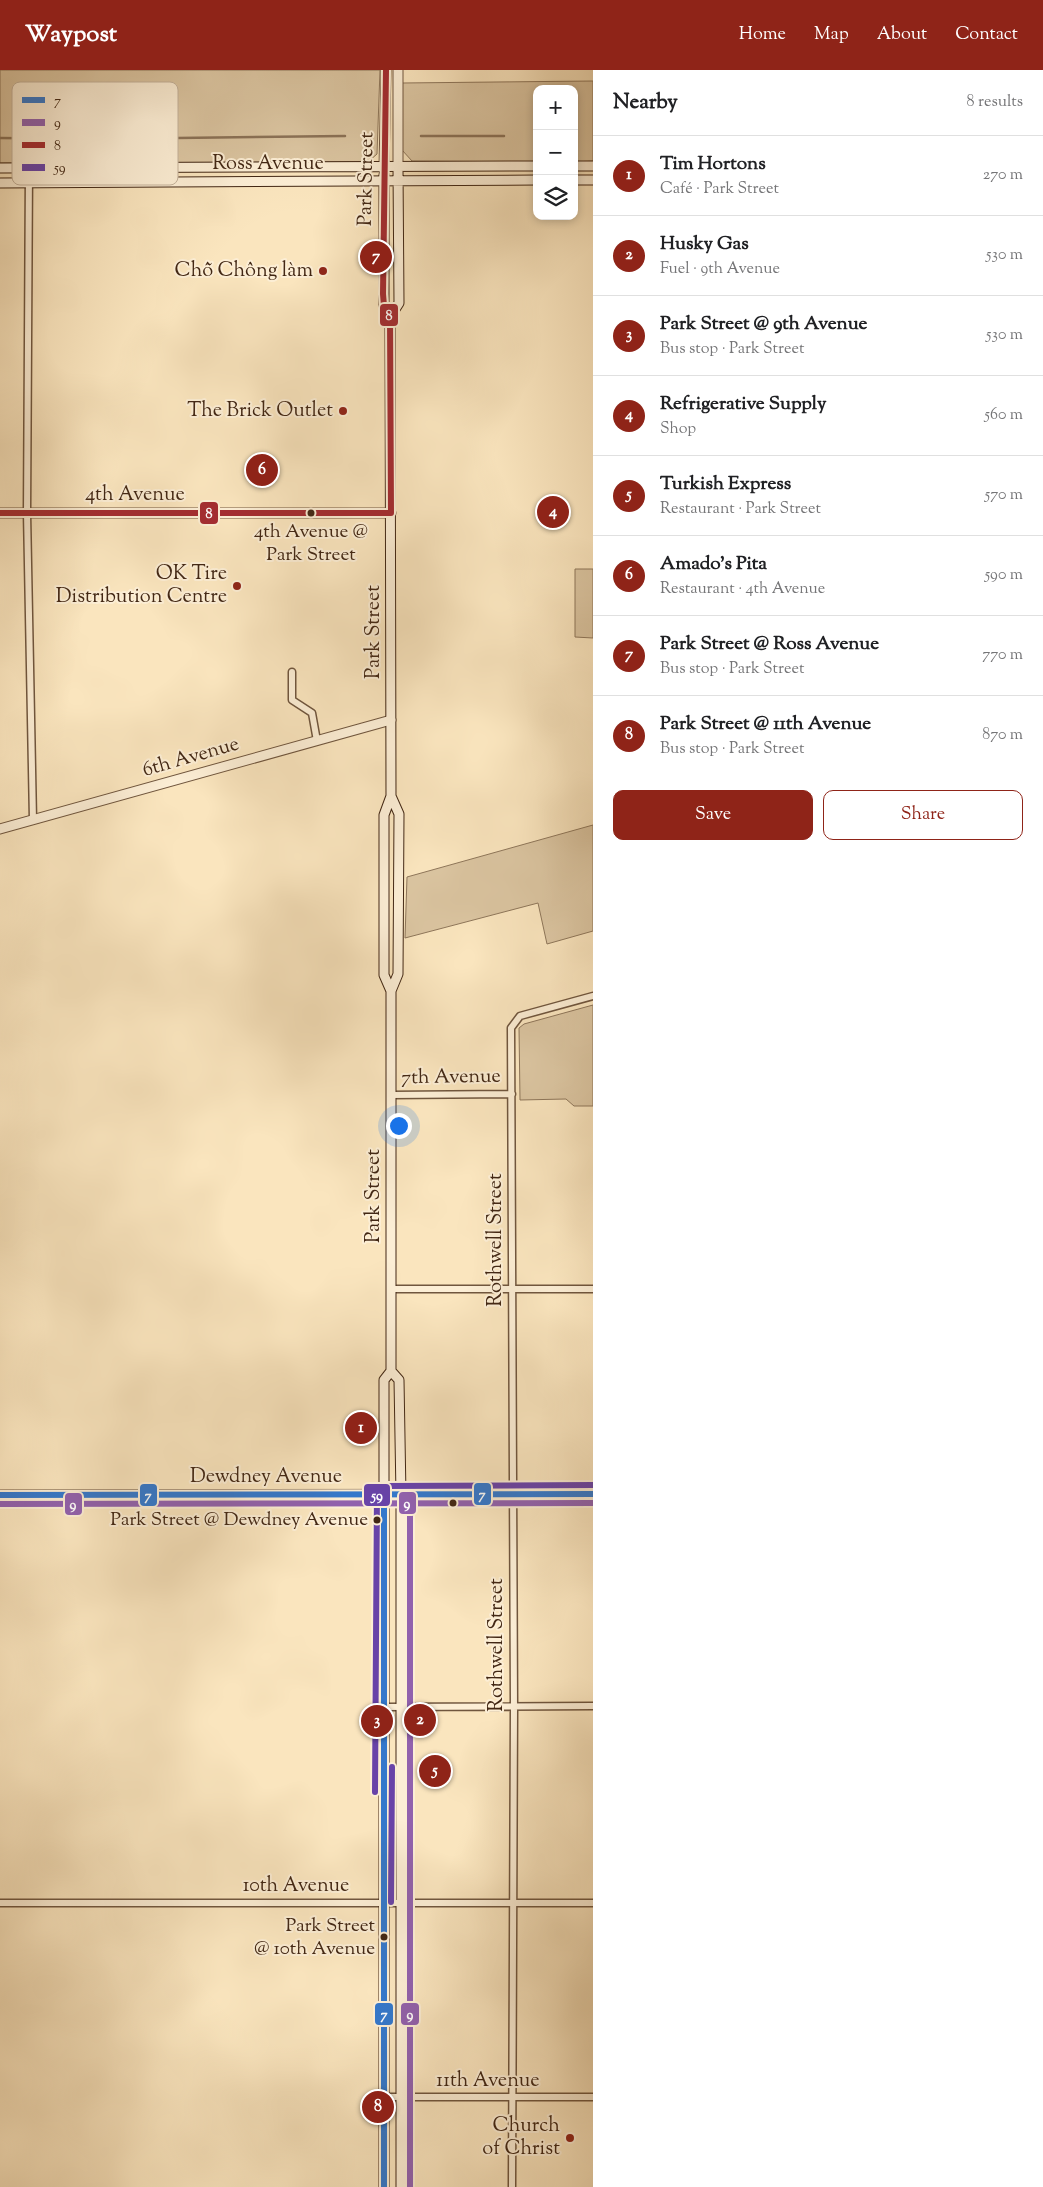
<!DOCTYPE html>
<html lang="en">
<head>
<meta charset="utf-8">
<style>
	body { margin:0; font-family:"Sorts Mill Goudy",serif; background:#f2f2f2; color:#202124 }
	.controls { position:absolute; right:15px; top:15px; display:grid; overflow:hidden; border-radius:10px; box-shadow:0 2px 8px #0003 }
	.controls button { width:45px; height:45px; display:grid; place-items:center; padding:0; border:0; border-bottom:1px solid #e0e0e0; background:#fff; color:#202124; font:25px sans-serif }
	.you { position:absolute; left:398px; top:1055px; width:18px; height:18px; margin:-12px; border:4px solid #fff; border-radius:50%; background:#1a73e8; box-shadow:0 0 0 8px #1a73e833 }
	.badge { display:grid; place-items:center; width:32px; height:32px; border-radius:50%; background:#8f2418; color:#fff; font-size:16px; font-weight:700 }
	.pin { position:absolute; translate:-50% -50%; border:2px solid #fff; box-shadow:0 1px 5px #0006 }
	.list { margin:0; padding:0; list-style:none }
	h2 { display:flex; justify-content:space-between; align-items:center; height:65px; margin:0; padding:0 20px; font-size:21px }
	h2 small { font-size:16px; font-weight:400; color:#757577 }
	.list li { display:grid; grid-template-columns:32px 1fr auto; gap:15px; align-items:center; box-sizing:border-box; height:80px; padding:0 20px; border-top:1px solid #e0e0e0 }
	.list b { display:block; font-size:19px; white-space:nowrap }
	.list p { margin:0; font-size:16px; white-space:nowrap; color:#757577 }
	.list em { font-size:16px; font-style:normal; color:#757577 }
	.actions { display:flex; gap:10px; padding:15px 20px }
	.actions a { flex:1; padding:11px 0; border:1px solid #8f2418; border-radius:10px; text-align:center; font-size:18px; color:#8f2418 }
	.actions .main { background:#8f2418; color:#fff }
	.icon { flex:none; width:28px; height:28px; fill:none; stroke:currentColor; stroke-width:2; stroke-linecap:round; stroke-linejoin:round }
	.map { position:relative; flex:none; width:593px; height:2117px; overflow:hidden }
	header { display:flex; align-items:center; gap:30px; box-sizing:border-box; height:70px; padding:0 25px; background:#8f2418; color:#fff }
	header strong { font-size:24px }
	nav { display:flex; gap:28px; margin-inline-start:auto; font-size:18px }
	main { display:flex }
	aside { flex:1; background:#fff }
	.map>svg:first-child { display:block }
</style>
</head>
<body>
<header>
<strong>Waypost</strong>
<nav><a>Home</a><a>Map</a><a>About</a><a>Contact</a></nav>
</header>
<main>
<div class="map">
<svg width="593" height="2117" viewBox="0 0 593 2117">
	<rect width="100%" height="100%" fill="#fae5be"/>
	<filter id="stains"><feTurbulence type="fractalNoise" baseFrequency=".004" numOctaves="4"/><feColorMatrix values="0 0 0 0 .2 0 0 0 0 .09 0 0 0 0 .02 0 0 0 .5 -.17"/></filter>
	<radialGradient id="worn" r=".72"><stop offset=".6" stop-color="#630" stop-opacity="0"/><stop offset="1" stop-color="#630" stop-opacity=".3"/></radialGradient>
	<path fill="#dbc5a1" stroke="#8e765a" d="M0,0H380L377,84L368,92L0,93Z
		M593,11V91L574,92V19H537V92L412,91L402,80V13Z
		M575,499H593V568L575,567Z
		M593,755V861L547,874L538,833L405,868L407,807Z
		M593,935V1036H574L566,1029L520,1030L519,958L524,954Z"/>
	<g fill="none" stroke-linecap="round" stroke-linejoin="round">
		<path stroke="#8b7257" stroke-width="2.5" d="M421,66H504
			M0,68L98,69L345,66"/>
		<g stroke="#70563e" stroke-width="9">
			<path id="minor" d="M29,98L27,443L33,750
				M292,602V630L312,643L317,671
				M391,1025L512,1024
				M391,1219H593
				M384,1637L593,1636
				M0,1833H593
				M384,2027H593
				M512,2117L514,1637L511,958L520,946L593,926"/>
		</g>
		<g stroke="#70563e" stroke-width="11">
			<path id="tertiary" d="M384,98L386,0
				M398,98V0
				M0,443H391
				M0,759L391,650
				M0,1425L593,1424"/>
		</g>
		<g stroke="#422714" stroke-width="11">
			<path id="secondary" d="M574,96H593
				M0,98L537,96
				M384,105V236L390,247
				M574,110H593
				M0,113L537,110
				M391,921L384,905V745L391,726L390,247L399,233L398,98
				M391,1301L399,1310L401,1425V2117
				M384,2117V1310L391,1301V921L398,904L399,744L391,726"/>
		</g>
		<use href="#minor" stroke="#fceed5" stroke-width="6"/>
		<use href="#tertiary" stroke="#fceed5" stroke-width="9"/>
		<use href="#secondary" stroke="#fceed5" stroke-width="9"/>
		<g stroke="#fceed5" stroke-width="10">
			<path id="bus-1" d="M0,1425L593,1424
				M384,1425V2117"/>
		</g>
		<g stroke="#fceed5" stroke-width="10">
			<path id="bus-2" d="M410,1425V2117
				M0,1434L593,1433"/>
		</g>
		<g stroke="#fceed5" stroke-width="10">
			<path id="bus-3" d="M0,443H391L390,247L384,236L383,224L386,0"/>
		</g>
		<g stroke="#fceed5" stroke-width="10">
			<path id="bus-4" d="M375,1722L377,1420L384,1416L593,1415
				M391,1832L392,1697"/>
		</g>
		<use href="#bus-1" stroke="#3478cb" stroke-width="6"/>
		<use href="#bus-2" stroke="#9161ad" stroke-width="6"/>
		<use href="#bus-3" stroke="#a42c31" stroke-width="6"/>
		<use href="#bus-4" stroke="#6843a8" stroke-width="6"/>
	</g>
	<g fill="#8f2418" stroke="#fceed5" stroke-width="2">
		<circle cx="323" cy="201" r="5"/>
		<circle cx="343" cy="341" r="5"/>
		<circle cx="237" cy="516" r="5"/>
		<circle cx="570" cy="2068" r="5"/>
	</g>
	<g fill="#422714" stroke="#fceed5" stroke-width="2">
		<circle cx="311" cy="443" r="4.5"/>
		<circle cx="453" cy="1433" r="4.5"/>
		<circle cx="377" cy="1450" r="4.5"/>
		<circle cx="384" cy="1867" r="4.5"/>
	</g>
	<g text-anchor="middle" dominant-baseline="central" stroke-width="4" stroke-linejoin="round" paint-order="stroke">
		<g font-size="19" fill="#422714" stroke="#fceed5" text-anchor="end">
			<text x="311" y="462" text-anchor="middle">4th Avenue @<tspan x="311" dy="23">Park Street</tspan></text>
			<text x="368" y="1450">Park Street @ Dewdney Avenue</text>
			<text x="375" y="1856">Park Street<tspan x="375" dy="23">@ 10th Avenue</tspan></text>
		</g>
		<g font-size="20" fill="#422714" stroke="#fceed5">
			<text x="268" y="94">Ross Avenue</text>
			<text transform="translate(367 109) rotate(-89)">Park Street</text>
			<text x="135" y="425">4th Avenue</text>
			<text transform="translate(374 562) rotate(-90)">Park Street</text>
			<text transform="translate(191 688) rotate(-16)">6th Avenue</text>
			<text transform="translate(451 1008) rotate(-1)">7th Avenue</text>
			<text transform="translate(374 1126) rotate(-90)">Park Street</text>
			<text transform="translate(496 1170) rotate(-90)">Rothwell Street</text>
			<text x="266" y="1407">Dewdney Avenue</text>
			<text transform="translate(497 1575) rotate(-90)">Rothwell Street</text>
			<text x="296" y="1816">10th Avenue</text>
			<text x="488" y="2011">11th Avenue</text>
		</g>
		<g font-size="20" fill="#422714" stroke="#fceed5" text-anchor="end">
			<text x="313" y="201">Chỗ Chồng làm</text>
			<text x="333" y="341">The Brick Outlet</text>
			<text x="227" y="504">OK Tire<tspan x="227" dy="23">Distribution Centre</tspan></text>
			<text x="560" y="2056">Church<tspan x="560" dy="23">of Christ</tspan></text>
		</g>
	</g>
	<rect x="12" y="12" width="166" height="103" rx="8" fill="#fceed5" stroke="#c4b29b" stroke-width="1"/>
	<rect x="22" y="27" width="23" height="6" fill="#3478cb"/>
	<rect x="22" y="49" width="23" height="7" fill="#9161ad"/>
	<rect x="22" y="72" width="23" height="6" fill="#a42c31"/>
	<rect x="22" y="94" width="23" height="7" fill="#6843a8"/>
	<g font-size="14" fill="#422714">
		<text x="54" y="35">7</text>
		<text x="54" y="57">9</text>
		<text x="54" y="80">8</text>
		<text x="54" y="102">59</text>
	</g>
	<g stroke="#fceed5" stroke-width="2">
		<rect x="379" y="233" width="20" height="24" rx="5" fill="#a42c31"/>
		<rect x="199" y="431" width="20" height="24" rx="5" fill="#a42c31"/>
		<rect x="473" y="1412" width="19" height="24" rx="5" fill="#3478cb"/>
		<rect x="139" y="1413" width="19" height="24" rx="5" fill="#3478cb"/>
		<rect x="363" y="1413" width="28" height="24" rx="5" fill="#6843a8"/>
		<rect x="398" y="1421" width="19" height="24" rx="5" fill="#9161ad"/>
		<rect x="64" y="1422" width="19" height="24" rx="5" fill="#9161ad"/>
		<rect x="374" y="1932" width="20" height="24" rx="5" fill="#3478cb"/>
		<rect x="400" y="1932" width="20" height="24" rx="5" fill="#9161ad"/>
	</g>
	<g font-size="14" text-anchor="middle" font-weight="bold" fill="#fff">
		<text x="389" y="250">8</text>
		<text x="209" y="448">8</text>
		<text x="482" y="1429">7</text>
		<text x="148" y="1430">7</text>
		<text x="377" y="1430">59</text>
		<text x="407" y="1438">9</text>
		<text x="73" y="1439">9</text>
		<text x="384" y="1949">7</text>
		<text x="410" y="1949">9</text>
	</g>
	<rect width="100%" height="100%" filter="url(#stains)"/>
	<rect width="100%" height="100%" fill="url(#worn)"/>
</svg>
<div class="controls">
<button>+</button>
<button>−</button>
<button><svg class="icon" aria-label="layers" viewBox="0 0 24 24"><path d="M12 4l9 5-9 5-9-5zM3 14l9 5 9-5"/></svg></button>
</div>
<div class="you"></div>
<div class="pin badge" style="left:361px;top:1358px">1</div>
<div class="pin badge" style="left:420px;top:1650px">2</div>
<div class="pin badge" style="left:377px;top:1651px">3</div>
<div class="pin badge" style="left:553px;top:442px">4</div>
<div class="pin badge" style="left:435px;top:1701px">5</div>
<div class="pin badge" style="left:262px;top:400px">6</div>
<div class="pin badge" style="left:376px;top:187px">7</div>
<div class="pin badge" style="left:378px;top:2037px">8</div>
</div>
<aside>
<h2>Nearby<small>8 results</small></h2>
<ul class="list">
<li><span class="badge">1</span><div><b>Tim Hortons</b><p>Café · Park Street</p></div><em>270 m</em></li>
<li><span class="badge">2</span><div><b>Husky Gas</b><p>Fuel · 9th Avenue</p></div><em>530 m</em></li>
<li><span class="badge">3</span><div><b>Park Street @ 9th Avenue</b><p>Bus stop · Park Street</p></div><em>530 m</em></li>
<li><span class="badge">4</span><div><b>Refrigerative Supply</b><p>Shop</p></div><em>560 m</em></li>
<li><span class="badge">5</span><div><b>Turkish Express</b><p>Restaurant · Park Street</p></div><em>570 m</em></li>
<li><span class="badge">6</span><div><b>Amado's Pita</b><p>Restaurant · 4th Avenue</p></div><em>590 m</em></li>
<li><span class="badge">7</span><div><b>Park Street @ Ross Avenue</b><p>Bus stop · Park Street</p></div><em>770 m</em></li>
<li><span class="badge">8</span><div><b>Park Street @ 11th Avenue</b><p>Bus stop · Park Street</p></div><em>870 m</em></li>
</ul>
<div class="actions"><a class="main">Save</a><a>Share</a></div>
</aside>
</main>
</body>
</html>
